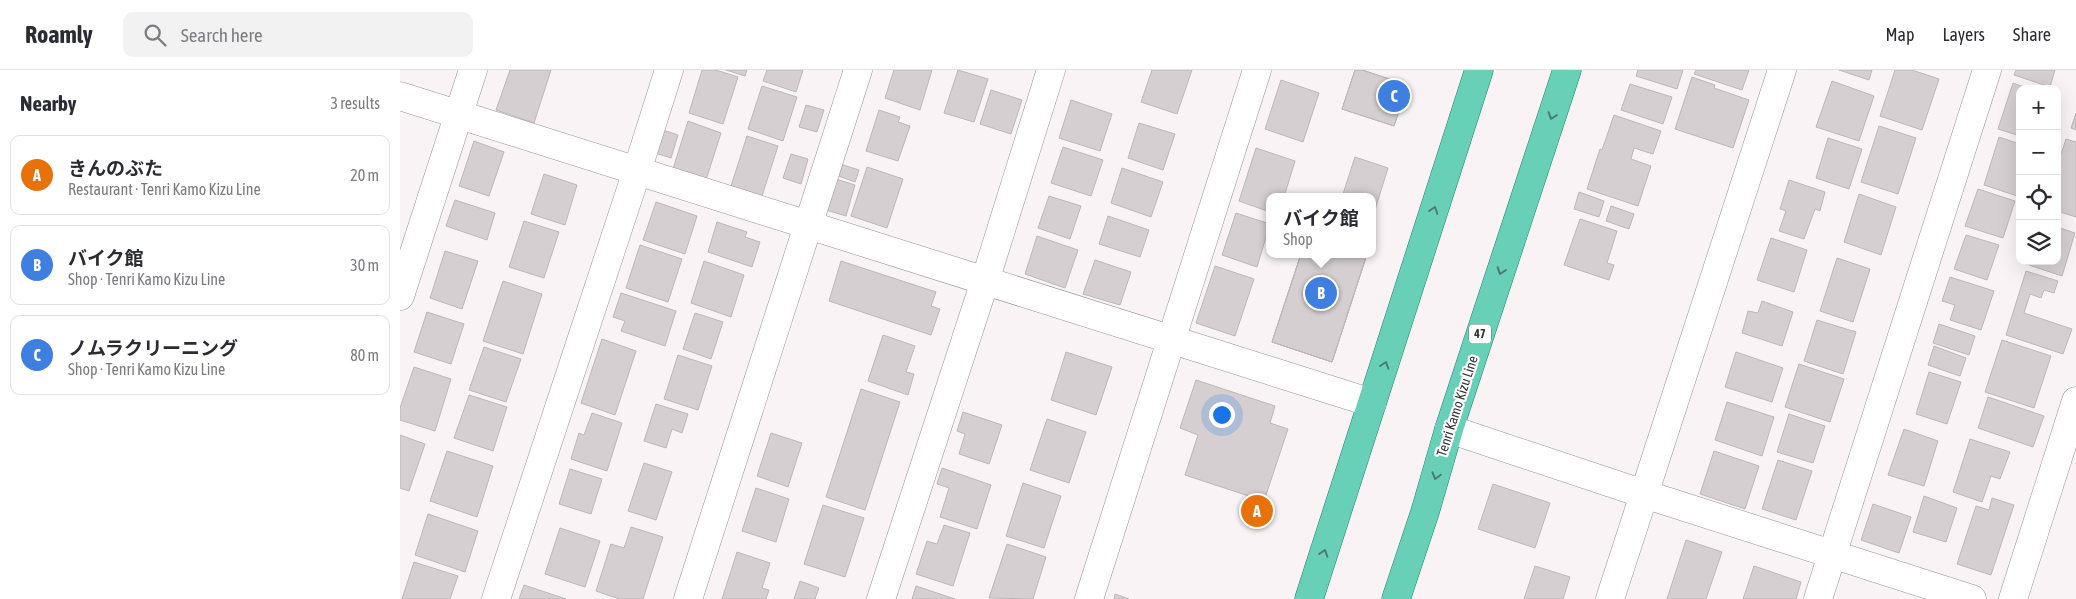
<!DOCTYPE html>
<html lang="en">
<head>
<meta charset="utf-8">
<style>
	body { margin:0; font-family:"Asap Condensed","Noto Sans JP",sans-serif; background:#f2f2f3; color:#2b2b33 }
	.controls { position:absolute; right:15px; top:15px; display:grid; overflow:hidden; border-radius:10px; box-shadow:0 5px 20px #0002 }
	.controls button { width:45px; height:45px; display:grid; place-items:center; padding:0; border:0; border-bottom:1px solid #e1e1e2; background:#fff; color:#2b2b33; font:25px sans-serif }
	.you { position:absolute; left:821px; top:344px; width:18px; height:18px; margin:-12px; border:4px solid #fff; border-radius:50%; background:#1a73e8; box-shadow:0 0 0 8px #1a73e833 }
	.badge { display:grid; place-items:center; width:32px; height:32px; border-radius:50%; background:#3b7863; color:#fff; font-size:16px; font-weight:700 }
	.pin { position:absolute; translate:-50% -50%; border:2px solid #fff; box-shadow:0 1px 5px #0006 }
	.popup { position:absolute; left:866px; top:123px; width:110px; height:65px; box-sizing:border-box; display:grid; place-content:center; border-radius:10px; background:#fff; filter:drop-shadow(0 1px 4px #0005); font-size:16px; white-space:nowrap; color:#7c7c81 }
	.popup b { font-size:19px; color:#2b2b33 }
	.popup::after { content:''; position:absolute; left:50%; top:100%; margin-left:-10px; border:10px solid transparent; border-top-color:#fff }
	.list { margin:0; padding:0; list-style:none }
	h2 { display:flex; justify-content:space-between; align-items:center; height:65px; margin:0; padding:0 20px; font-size:21px }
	h2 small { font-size:16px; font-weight:400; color:#7c7c81 }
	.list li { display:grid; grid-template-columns:32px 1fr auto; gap:15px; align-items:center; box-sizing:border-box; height:80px; margin:0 10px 10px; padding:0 10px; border:1px solid #e1e1e2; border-radius:10px }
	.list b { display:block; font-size:19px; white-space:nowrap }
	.list p { margin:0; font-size:16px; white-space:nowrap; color:#7c7c81 }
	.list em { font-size:16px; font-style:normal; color:#7c7c81 }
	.icon { flex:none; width:28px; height:28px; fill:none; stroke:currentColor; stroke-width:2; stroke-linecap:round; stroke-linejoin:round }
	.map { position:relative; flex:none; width:1676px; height:529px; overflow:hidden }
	header { display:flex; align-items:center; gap:30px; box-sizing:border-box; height:70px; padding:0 25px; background:#fff; border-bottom:1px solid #e1e1e2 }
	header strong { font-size:24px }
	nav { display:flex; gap:28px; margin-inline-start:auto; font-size:18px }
	.search { width:350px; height:45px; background:#f2f2f3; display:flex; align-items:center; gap:12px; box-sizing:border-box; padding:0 18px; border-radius:10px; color:#7c7c81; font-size:19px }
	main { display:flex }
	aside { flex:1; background:#fff }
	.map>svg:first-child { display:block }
</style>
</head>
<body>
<header>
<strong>Roamly</strong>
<div class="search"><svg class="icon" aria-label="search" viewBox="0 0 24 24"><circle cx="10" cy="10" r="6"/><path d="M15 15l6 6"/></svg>Search here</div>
<nav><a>Map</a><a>Layers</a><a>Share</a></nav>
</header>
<main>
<aside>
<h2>Nearby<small>3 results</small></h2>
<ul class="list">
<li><span class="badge" style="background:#e8710a">A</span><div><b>きんのぶた</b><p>Restaurant · Tenri Kamo Kizu Line</p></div><em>20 m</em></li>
<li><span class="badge" style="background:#3f7fe0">B</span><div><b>バイク館</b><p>Shop · Tenri Kamo Kizu Line</p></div><em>30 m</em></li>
<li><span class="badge" style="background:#3f7fe0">C</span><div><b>ノムラクリーニング</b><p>Shop · Tenri Kamo Kizu Line</p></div><em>80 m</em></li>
</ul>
</aside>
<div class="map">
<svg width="1676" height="529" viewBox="0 0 1676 529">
	<rect width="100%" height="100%" fill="#f9f3f6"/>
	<path fill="#d5cfd2" stroke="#bdb7ba" d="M110,0H151L134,53L96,40Z
		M302,0H316L338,7L323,54L289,43Z
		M326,0H347L345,6Z
		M367,0H403L396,22L363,11Z
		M494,0H532L520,40L485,28Z
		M558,0L588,9L574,52L544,43Z
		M752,0H792L777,44L741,32Z
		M955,0H962L1008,15L994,56L942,39Z
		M955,0H962L1008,15L994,56L942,39Z
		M1238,0H1283L1277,19L1236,6Z
		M1296,0H1349L1342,20L1294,4Z
		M1439,0H1472L1469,10Z
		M1495,0H1512L1539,9L1522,60L1480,46Z
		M1616,0H1655L1650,17L1614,5Z
		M1292,7L1315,15L1314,18L1349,30L1333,78L1275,59Z
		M881,10L919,23L903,72L865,59Z
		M1432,11L1474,26L1459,71L1416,57Z
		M1613,13L1630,19H1620V66L1598,59Z
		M1230,14L1272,27L1263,54L1221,40Z
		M362,16L397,27L383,71L348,59Z
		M591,20L622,30L611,64L580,54Z
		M671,30L712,44L700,81L659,68Z
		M406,35L424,40L417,62L399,57Z
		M479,40L500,47L498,52L510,56L498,91L466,81Z
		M1676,43V60L1671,58Z
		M1214,45L1261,61L1253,84L1234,78L1231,89L1251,96L1238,136L1187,119L1200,79L1202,80Z
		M288,51L321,63L306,110L273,99Z
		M739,53L775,64L763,100L728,88Z
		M1479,56L1516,68L1498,124L1461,112Z
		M260,59L278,65L271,88L252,82Z
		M347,66L378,76L362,126L331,116Z
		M1599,67L1620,74V127L1584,115Z
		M1428,68L1462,79L1449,119L1416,108Z
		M1666,69L1676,72V147L1657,141V96Z
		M74,71L104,82L89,126L59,116Z
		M663,77L703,90L691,126L651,113Z
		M856,78L895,91L884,127H870V142L839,131Z
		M391,84L408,89L401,114L383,108Z
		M955,87L988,98L974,143L972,127H942Z
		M437,93L459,100L455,112L433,104Z
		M467,97L503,109L487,158L451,146Z
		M722,98L763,112L751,147L711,133Z
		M144,104L177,115L165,155L131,144Z
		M436,109L455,115L446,146L426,140Z
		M1389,110L1425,122L1420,141L1415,139L1404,169L1379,161L1386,141L1380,139Z
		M1578,119L1615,131L1603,168L1565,156Z
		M1179,122L1204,131L1199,147L1174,139Z
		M1459,124L1496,137L1481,185L1444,172Z
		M649,126L681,136L670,169L638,158Z
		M55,130L95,143L87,170L46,156Z
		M256,132L297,146L285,184L243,170Z
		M1211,136L1234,144L1229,159L1206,151Z
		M836,143L870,154L857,197L822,185Z
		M708,146L749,160L740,187L699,174Z
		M1180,149L1217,161L1207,193L1214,195L1209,210L1164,195Z
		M124,151L159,162L144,208L109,197Z
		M317,152L347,162L345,167L360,172L352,197L308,182Z
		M1657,157L1675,163L1662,206L1629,195L1630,191H1657Z
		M1566,165L1599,175L1587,210L1554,199Z
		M637,166L678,180L665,218L625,204Z
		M1371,168L1407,180L1394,222L1357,210Z
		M240,175L282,189L268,232L226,218Z
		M45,181L78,191L62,239L30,228Z
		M901,184H967L932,292L872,272Z
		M901,184H967L932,292L872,272Z
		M901,184H967L932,292L872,272Z
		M1437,188L1470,199L1453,252L1420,241Z
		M695,190L731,202L720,235L683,224Z
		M304,191L344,205L331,247L291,233Z
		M441,191L536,222L531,236L540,239L531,265L429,231Z
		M815,196L854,209L835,266L796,253Z
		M1626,201L1658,211L1654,223L1644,220L1641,228L1630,224L1624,243L1672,259L1663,284L1606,265Z
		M1550,207L1594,221L1581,260L1550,250L1555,235L1542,231Z
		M103,211L142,224L123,284L83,271Z
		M221,223L276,241L265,276L221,261L225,251L213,247Z
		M1362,231L1393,242L1382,276L1342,263L1348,241L1358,243Z
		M27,242L64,254L51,294L14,282Z
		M295,243L323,252L311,289L283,279Z
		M1417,250L1456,262L1443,304L1404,291Z
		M1539,254L1575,266L1569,285L1533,273Z
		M483,265L515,276L506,302L514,304L508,325L468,311Z
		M202,269L236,281L215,345L181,333Z
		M1602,270L1651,286L1634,338L1585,322Z
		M1534,276L1566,288L1560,306L1528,295Z
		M84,277L121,289L106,332L69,320Z
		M666,282L712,297L696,345L651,330Z
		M1336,282L1383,298L1372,332L1325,317Z
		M278,285L312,296L298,340L264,329Z
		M1399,294L1444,309L1430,352L1385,337Z
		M14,297L51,309L35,361L0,350V338Z
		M1529,302L1561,312L1547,354L1516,344Z
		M796,310L875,336L870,353L888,359L864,431L785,405L798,365L780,358Z
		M461,319L500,332L465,440L426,427Z
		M69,325L107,337L93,381L54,368Z
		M1588,327L1644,346L1633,377L1578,358Z
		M1327,332L1374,347L1362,386L1315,370Z
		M256,334L288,344L282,363L272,359L266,378L244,371Z
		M563,342L602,355L589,394L559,384L565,364L557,361Z
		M192,343L222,353L207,401L171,389L179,363L184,365Z
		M1389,344L1425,356L1413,393L1377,382Z
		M647,349L686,362L669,413L630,400Z
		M1504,359L1538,371L1524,416L1488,405Z
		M371,363L402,373L388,417L357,406Z
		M0,365L25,374L9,421L0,418Z
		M1570,369L1610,382L1600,409L1591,406L1582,432L1553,422Z
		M47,381L93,396L77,447L30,431Z
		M1314,381L1359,396L1345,439L1300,424Z
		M1378,390L1412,401L1396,450L1362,439Z
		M244,393L272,402L256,450L228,441Z
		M542,398L591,415L577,459L540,447L549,418L537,414Z
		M170,399L202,409L191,444L159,434Z
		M623,413L661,426L644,478L606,466Z
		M1093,414L1150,433L1135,478L1078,459Z
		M356,418L389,429L376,472L342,461Z
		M1524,426L1557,438L1546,472L1513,462Z
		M1592,428L1614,435L1591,505L1557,494L1576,436L1589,440Z
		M1473,434L1511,447L1499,483L1461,470Z
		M423,435L464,448L445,507L404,494Z
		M28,444L78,461L65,502L15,485Z
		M544,455L570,463L553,516L516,504L527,471L537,474Z
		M231,457L263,467L243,529H219L196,521L211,474L224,478Z
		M160,458L200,471L185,517L145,504Z
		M1286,470L1322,482L1306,529H1267Z
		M607,474L646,487L633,529L589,528Z
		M337,482L370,493L362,518L369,520L366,529H322Z
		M14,492L58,506L50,529H2Z
		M1135,496L1170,507L1163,529H1124Z
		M1354,496L1401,512L1396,529H1343Z
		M400,511L419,518L415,529H394Z
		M124,515L166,529H119Z
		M516,516L555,529H512Z
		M715,524L729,529H714Z"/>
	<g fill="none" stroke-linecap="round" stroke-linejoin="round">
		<g stroke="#979194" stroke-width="29">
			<path id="minor" d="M0,26L972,333
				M0,226L73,0
				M1049,359L1244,424L1572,529
				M96,529L237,101L269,0
				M288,529L458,0
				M481,529L585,211L651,0
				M689,529L857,0
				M1210,529L1382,0
				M1418,529L1587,0
				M1613,529L1676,331"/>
		</g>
		<g stroke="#16856c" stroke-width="29">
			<path id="major" d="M909,529L1079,0
				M996,529L1025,442L1049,359L1167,0"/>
		</g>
		<use href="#minor" stroke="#fff" stroke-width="28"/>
		<use href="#major" stroke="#69d0b8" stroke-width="28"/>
	</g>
	<defs><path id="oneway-chevron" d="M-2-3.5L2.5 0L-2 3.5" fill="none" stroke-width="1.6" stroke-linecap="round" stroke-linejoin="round" transform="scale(1.25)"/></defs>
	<g stroke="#4d7a70">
		<use href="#oneway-chevron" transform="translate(1152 46) rotate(108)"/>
		<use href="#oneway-chevron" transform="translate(1034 140) rotate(-72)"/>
		<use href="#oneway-chevron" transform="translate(1101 201) rotate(108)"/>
		<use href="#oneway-chevron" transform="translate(985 295) rotate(-72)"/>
		<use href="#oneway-chevron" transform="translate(1036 406) rotate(106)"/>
		<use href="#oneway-chevron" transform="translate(924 483) rotate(-72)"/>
	</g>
	<g text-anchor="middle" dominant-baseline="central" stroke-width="4.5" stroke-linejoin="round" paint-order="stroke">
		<rect fill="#fff" stroke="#727172" stroke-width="1" x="1069" y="254.5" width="22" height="19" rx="4"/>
		<g font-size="12" font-weight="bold" fill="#363435">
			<text x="1080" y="264">47</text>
		</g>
		<g font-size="14" fill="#363435" stroke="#fff">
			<text transform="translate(1057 336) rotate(-72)">Tenri Kamo Kizu Line</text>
		</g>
	</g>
</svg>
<div class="controls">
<button>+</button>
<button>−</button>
<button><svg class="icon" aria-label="locate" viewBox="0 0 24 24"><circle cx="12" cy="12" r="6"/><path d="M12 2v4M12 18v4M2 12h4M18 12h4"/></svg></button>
<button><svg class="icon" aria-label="layers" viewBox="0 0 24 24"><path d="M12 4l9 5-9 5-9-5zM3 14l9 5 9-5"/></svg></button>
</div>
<div class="you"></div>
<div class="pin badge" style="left:857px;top:441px;background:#e8710a">A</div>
<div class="pin badge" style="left:921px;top:223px;background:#3f7fe0">B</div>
<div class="popup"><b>バイク館</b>Shop</div>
<div class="pin badge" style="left:994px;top:26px;background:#3f7fe0">C</div>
</div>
</main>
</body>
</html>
